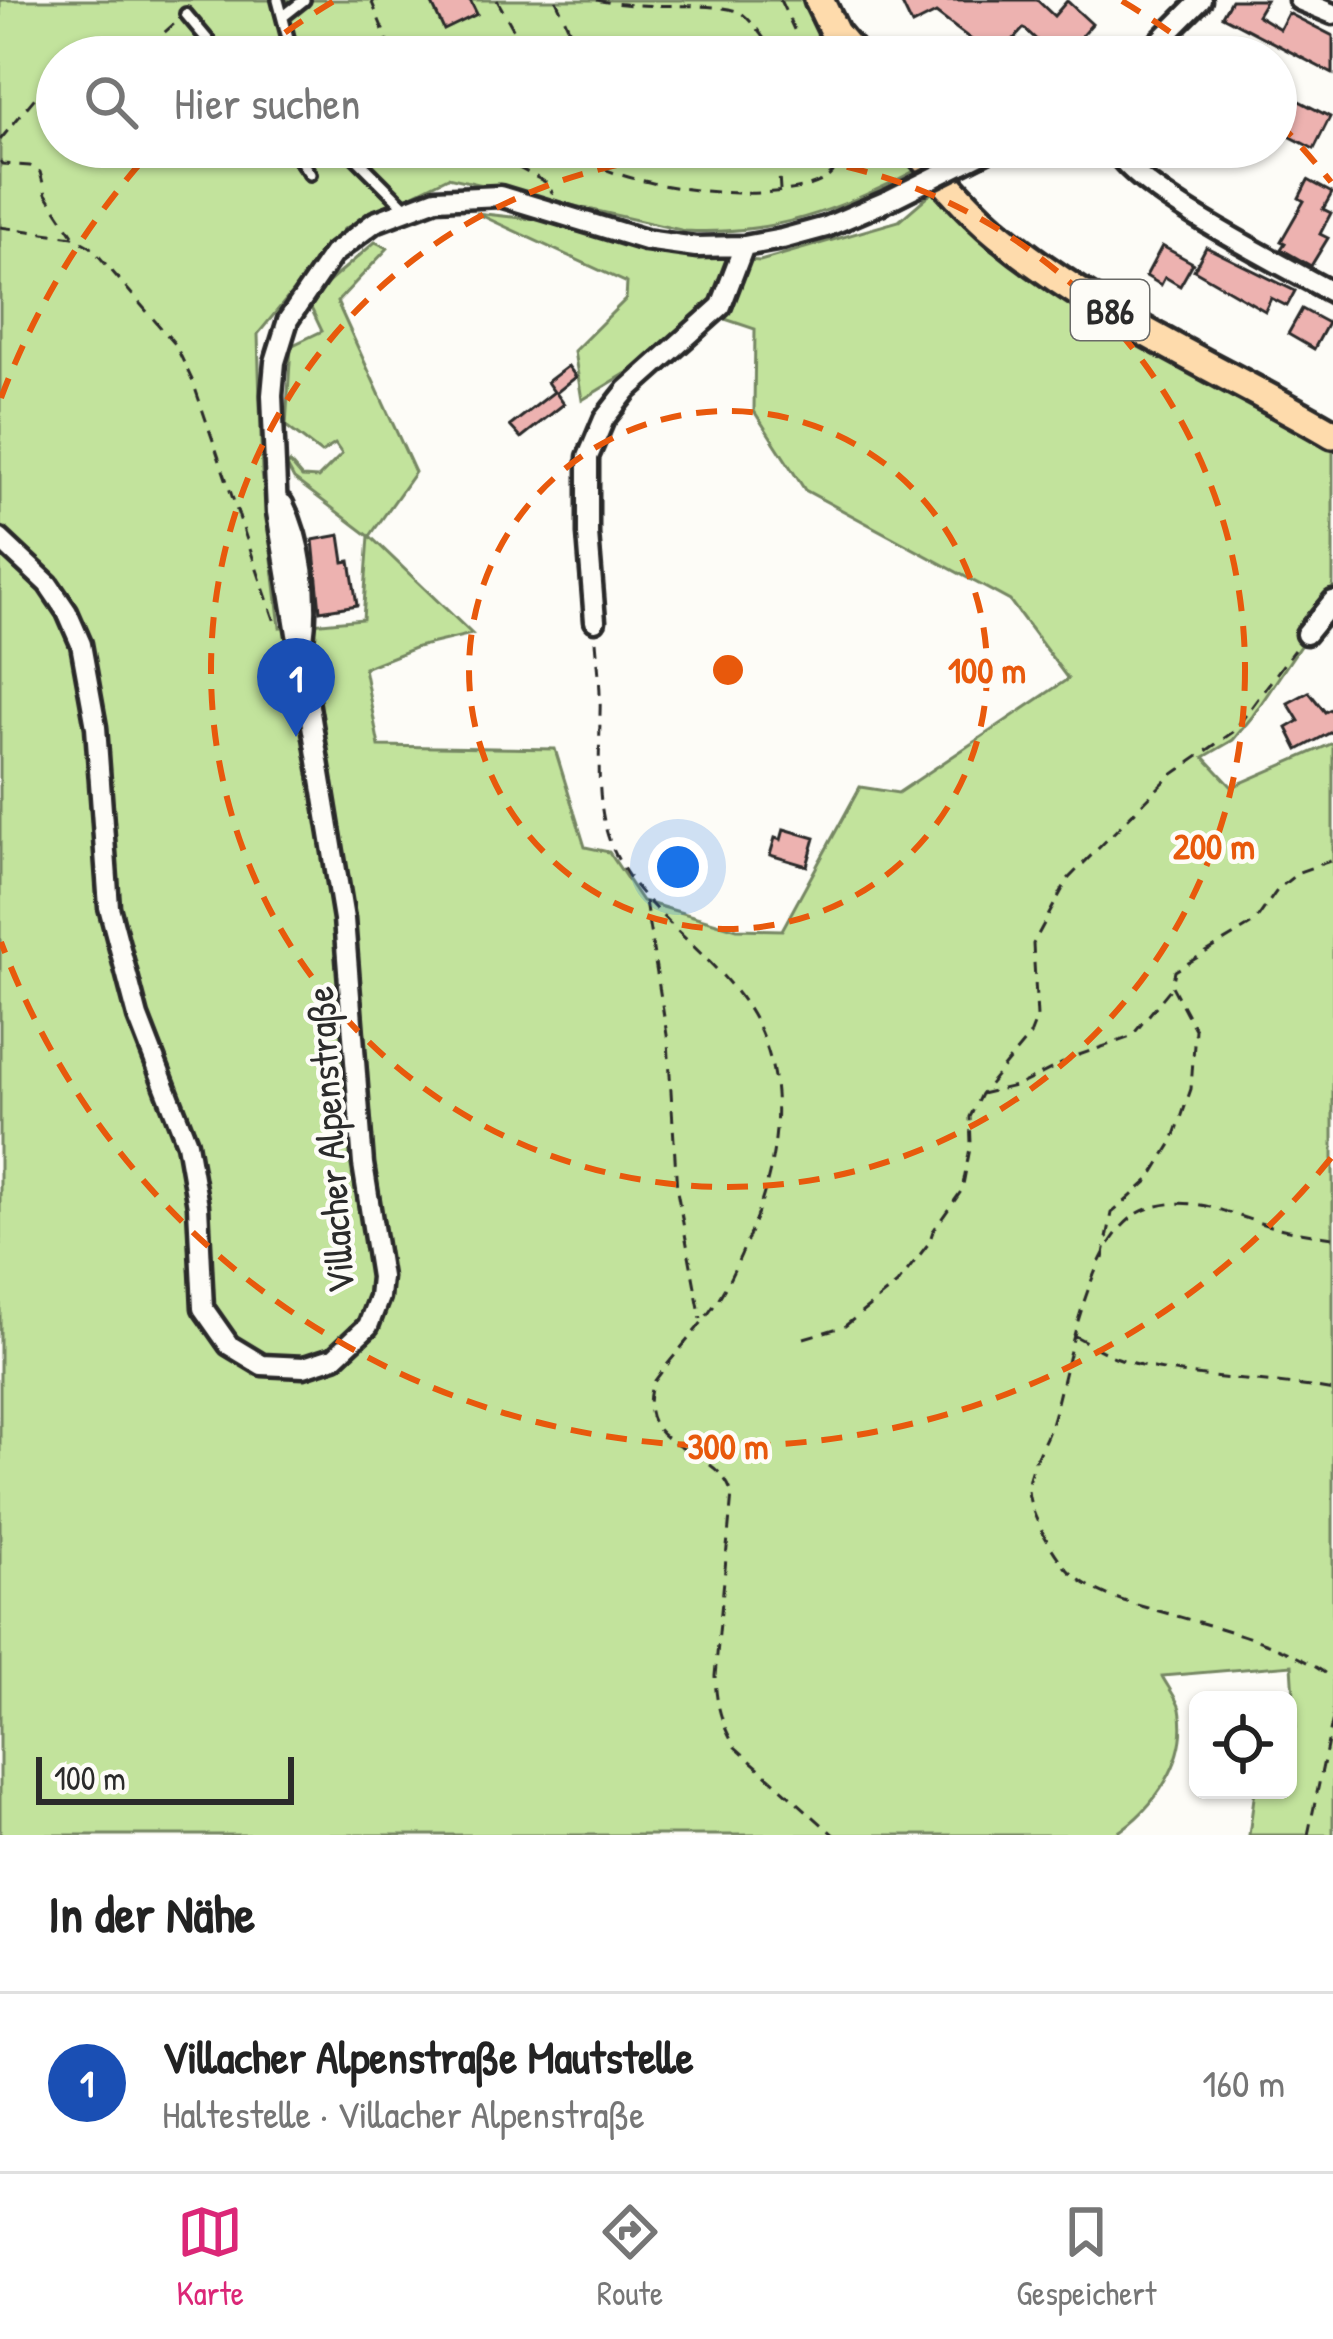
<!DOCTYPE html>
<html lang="de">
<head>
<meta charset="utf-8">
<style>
	body { margin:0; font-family:"Patrick Hand",sans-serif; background:#f6f6f6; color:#222 }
	.controls { position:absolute; right:36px; bottom:36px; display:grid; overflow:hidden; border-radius:18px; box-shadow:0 3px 9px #0004 }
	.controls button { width:108px; height:108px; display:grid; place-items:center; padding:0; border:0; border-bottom:3px solid #e0e0e0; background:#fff; color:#222; font:60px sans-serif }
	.scale { position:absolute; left:36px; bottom:30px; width:258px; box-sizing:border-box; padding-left:12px; border:6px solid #2b2b2b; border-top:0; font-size:33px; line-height:42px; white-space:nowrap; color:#2b2b2b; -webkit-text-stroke:9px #fdfcf7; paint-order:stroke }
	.you { position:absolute; left:678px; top:867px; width:42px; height:42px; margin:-30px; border:9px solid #fff; border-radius:50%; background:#1a73e8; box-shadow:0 0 0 18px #1a73e833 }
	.badge { display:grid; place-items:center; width:78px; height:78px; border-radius:50%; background:#db2777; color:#fff; font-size:39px; font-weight:700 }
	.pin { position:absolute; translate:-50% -99px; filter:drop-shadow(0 3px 6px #0008) }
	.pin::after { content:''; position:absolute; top:63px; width:42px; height:36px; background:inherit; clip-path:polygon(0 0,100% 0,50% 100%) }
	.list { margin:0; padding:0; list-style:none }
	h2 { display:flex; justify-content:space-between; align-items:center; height:156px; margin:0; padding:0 48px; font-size:51px }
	h2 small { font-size:39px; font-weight:400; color:#767676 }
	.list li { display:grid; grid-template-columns:78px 1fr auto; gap:36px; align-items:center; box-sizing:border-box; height:180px; padding:0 48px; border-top:3px solid #e0e0e0 }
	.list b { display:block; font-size:45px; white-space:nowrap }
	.list p { margin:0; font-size:39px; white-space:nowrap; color:#767676 }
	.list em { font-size:39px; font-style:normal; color:#767676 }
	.icon { flex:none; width:66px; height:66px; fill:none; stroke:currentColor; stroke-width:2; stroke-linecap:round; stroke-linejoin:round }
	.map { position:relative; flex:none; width:1333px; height:1835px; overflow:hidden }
	.search { position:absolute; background:#fff; box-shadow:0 3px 9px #0004; left:36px; right:36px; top:36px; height:132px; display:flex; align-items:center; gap:30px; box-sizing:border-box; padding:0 42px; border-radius:66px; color:#767676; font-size:45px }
	.sheet { height:336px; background:#fff }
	nav { display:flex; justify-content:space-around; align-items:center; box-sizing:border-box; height:168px; border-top:3px solid #e0e0e0; background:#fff; font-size:33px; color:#767676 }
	nav a { display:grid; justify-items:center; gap:6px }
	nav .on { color:#db2777 }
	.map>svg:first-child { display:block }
</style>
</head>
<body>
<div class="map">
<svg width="1333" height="1835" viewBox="0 0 1333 1835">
	<rect width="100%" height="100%" fill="#fdfcf7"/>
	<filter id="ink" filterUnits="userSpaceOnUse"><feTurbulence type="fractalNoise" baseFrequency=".00833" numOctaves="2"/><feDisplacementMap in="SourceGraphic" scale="24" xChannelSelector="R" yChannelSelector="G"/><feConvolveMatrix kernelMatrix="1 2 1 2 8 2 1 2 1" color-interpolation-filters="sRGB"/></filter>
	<g filter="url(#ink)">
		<path fill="#c2e39c" stroke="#768764" stroke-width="3" d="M0,0H815L845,57H57V147H901L916,170C841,210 770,236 685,231L448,177L344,229L258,334L262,473L280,627L363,619L369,536L294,479L287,466L290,463L302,477L318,478L342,454L335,444L321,453L286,426L291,346L322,331L311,308L323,287L375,242L388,248L337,302L415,472L370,536L472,634L417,647L364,668L379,746L555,749L585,847L609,852L642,901L737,929L782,930L860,787L898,793L1068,679L1010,601L805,490L754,411L755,329L719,317L582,400L574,351L626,299L627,283L476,213L549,221L653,253L760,261L899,221L937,188L1011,256L1090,316L1333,449V597L1252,717L1233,740L1204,757L1232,787L1333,743V1835H1249L1255,1790H1288V1737L1296,1728L1292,1665L1162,1676C1167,1686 1177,1698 1180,1709C1190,1759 1154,1809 1114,1835H0Z"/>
		<path fill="#edb2b0" stroke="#2b2b2b" stroke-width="3" d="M430,0H470L477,14L444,30Z
			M900,0H1037L1054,16L1067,1L1092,24L1078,40L1083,44L1070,57H1055L1024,28L997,57H973L965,50L973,41L936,13L912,25Z
			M1231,0H1266L1257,15L1280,29L1288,13L1333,36V74L1222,16Z
			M1276,89L1330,117L1314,149L1276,129Z
			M1308,180L1332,193L1323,209L1331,213L1320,234L1328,238L1311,266L1281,249L1285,243L1281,241L1304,201L1299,198Z
			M1162,246L1193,263L1180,286L1165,277L1161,285L1146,276Z
			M1206,247L1295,291L1287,306L1271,298L1265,311L1194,270Z
			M1302,309L1328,323L1314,349L1288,334Z
			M568,366L576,377L556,393L564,404L521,438L510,426L554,392L547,382Z
			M340,535L344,562L350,561L357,605L320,611L313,540Z
			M1309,692L1325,712L1333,708V731L1298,750L1287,728L1299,721L1288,703Z
			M784,829L815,838L807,866L770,855L775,838L781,840Z"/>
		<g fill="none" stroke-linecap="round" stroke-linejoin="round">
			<g stroke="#2b2b2b" stroke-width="18">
				<path id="lane" d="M278,0L293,57
					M186,14L222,57
					M285,15L304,0
					M139,55L142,57
					M291,147L310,174
					M345,147L406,208"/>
			</g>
			<g stroke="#2b2b2b" stroke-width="27">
				<path id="street" d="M1299,0L1333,14
					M1144,57L1201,0
					M1114,147C1131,190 1287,267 1333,293
					M283,504C302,542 309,598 303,641
					M0,539L48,584L67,612L81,644L96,727L109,907L138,1017L187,1143L198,1206L203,1308L229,1345L262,1365L304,1367L335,1357L368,1326L379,1297L381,1277L363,1164L344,919L277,512L272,395L275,362L288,320L333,254L375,222L436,199L500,196L645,240L696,247L744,246L782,239L826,227L887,201
					M595,621L588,534V457L604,419L627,390L721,306L744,246
					M1306,634L1333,601"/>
			</g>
			<g stroke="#2b2b2b" stroke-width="36">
				<path id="primary" d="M819,0L835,33L855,57
					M915,147C941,177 968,209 998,234C1098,317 1222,369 1333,434"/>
			</g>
			<path stroke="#2b2b2b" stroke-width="3" stroke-dasharray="12 9" stroke-linecap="butt" d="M371,0L394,57
				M497,0L529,57
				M556,0L582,57
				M597,0C640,11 706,0 740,12C755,23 766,42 776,57
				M780,0L807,57
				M149,46L174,24
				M80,57L95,39L126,51
				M0,140L38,94L53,98L57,92
				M480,147L547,183L553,194
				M567,147C606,188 776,209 825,179C837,172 840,159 841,147
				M707,147C735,153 768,165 793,147
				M778,158L780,190
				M0,161L2,164L30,166L40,172L46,194L73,235
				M0,227L73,237L91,247L175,344L193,382L277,628
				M596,641C598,665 601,690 600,714C600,756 595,801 610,842C633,901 694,940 734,989C806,1077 775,1189 728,1282C709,1320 676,1350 652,1385C633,1454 717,1443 732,1494L715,1676C716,1703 721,1723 735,1747L834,1835
				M645,901L668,1041L677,1191L701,1319
				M981,1094L1019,1085L1079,1055L1131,1037L1171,988
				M1333,1237C1312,1234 1291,1231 1270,1226C1227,1214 1194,1193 1147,1209C1087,1230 1068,1373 1050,1427C1045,1444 1028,1468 1028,1487C1027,1509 1052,1552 1066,1568C1091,1596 1139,1605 1173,1615C1226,1630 1289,1645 1333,1679
				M1103,1259L1112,1213L1149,1180L1173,1141L1191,1089L1195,1029L1172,986L1175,971L1254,923L1278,889L1299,872L1333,860
				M1075,1336C1089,1343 1103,1353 1118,1358C1186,1382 1263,1377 1333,1391
				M804,1338L845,1326L897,1284L929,1243L933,1231L962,1190L971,1143L970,1117L981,1094L1030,1035L1037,1017L1033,944L1068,879L1169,777L1233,732L1294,650
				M1308,1835L1333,1718"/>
			<use href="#lane" stroke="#fdfcf7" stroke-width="9"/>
			<use href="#street" stroke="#fdfcf7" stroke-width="18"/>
			<use href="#primary" stroke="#fedbac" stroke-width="27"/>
			<g stroke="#2b2b2b" stroke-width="27" stroke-linecap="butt">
				<path id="street-bridge" d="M887,201L995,147"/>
			</g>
			<use href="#street-bridge" stroke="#fdfcf7" stroke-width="18"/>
		</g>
	</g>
	<g fill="none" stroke="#e8590c" stroke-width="6" stroke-dasharray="21 15">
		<circle cx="728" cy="670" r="259"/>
		<circle cx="728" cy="670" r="517"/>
		<path d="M1331 1158A776 776 0 0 1 1 942M1 398A776 776 0 0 1 151 151M256 54A776 776 0 0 1 334 1M1122 1A776 776 0 0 1 1200 54M1277 121A776 776 0 0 1 1331 182"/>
	</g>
	<g text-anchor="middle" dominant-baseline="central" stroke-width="9" stroke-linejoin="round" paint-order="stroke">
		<rect fill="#fdfcf7" stroke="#6a6a68" stroke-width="3" x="1071" y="280" width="78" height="60" rx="9"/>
		<g font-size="36" font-weight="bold" fill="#2b2b2b">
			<text x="1110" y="310">B86</text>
		</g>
		<g font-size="39" fill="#2b2b2b" stroke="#fdfcf7">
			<text transform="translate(329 1140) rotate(-94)">Villacher Alpenstraße</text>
		</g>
	</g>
	<circle cx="728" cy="670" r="18" fill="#e8590c" stroke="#fdfcf7" stroke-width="6"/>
	<g font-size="36" text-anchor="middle" font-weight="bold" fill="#e8590c" stroke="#fdfcf7" stroke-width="9" stroke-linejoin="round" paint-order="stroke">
		<text x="987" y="683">100 m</text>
		<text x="1214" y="859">200 m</text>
		<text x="728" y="1459">300 m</text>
	</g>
</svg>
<div class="controls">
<button><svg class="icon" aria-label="locate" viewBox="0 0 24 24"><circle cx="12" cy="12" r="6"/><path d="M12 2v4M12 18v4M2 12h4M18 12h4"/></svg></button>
</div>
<div class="scale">100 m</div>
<div class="you"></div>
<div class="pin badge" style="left:296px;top:737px;background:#1a4fb4">1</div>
<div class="search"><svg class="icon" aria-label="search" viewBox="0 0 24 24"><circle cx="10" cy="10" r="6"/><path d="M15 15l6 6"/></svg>Hier suchen</div>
</div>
<section class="sheet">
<h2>In der Nähe<small></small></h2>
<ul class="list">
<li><span class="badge" style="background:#1a4fb4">1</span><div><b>Villacher Alpenstraße Mautstelle</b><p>Haltestelle · Villacher Alpenstraße</p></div><em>160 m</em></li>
</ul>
</section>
<nav>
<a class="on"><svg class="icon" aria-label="map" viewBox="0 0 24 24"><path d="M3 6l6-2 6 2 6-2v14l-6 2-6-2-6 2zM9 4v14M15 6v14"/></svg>Karte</a>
<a><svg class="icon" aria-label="directions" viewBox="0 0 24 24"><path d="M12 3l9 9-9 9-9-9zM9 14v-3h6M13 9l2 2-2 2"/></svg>Route</a>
<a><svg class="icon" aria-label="saved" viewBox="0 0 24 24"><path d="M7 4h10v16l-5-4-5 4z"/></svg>Gespeichert</a>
</nav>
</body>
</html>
